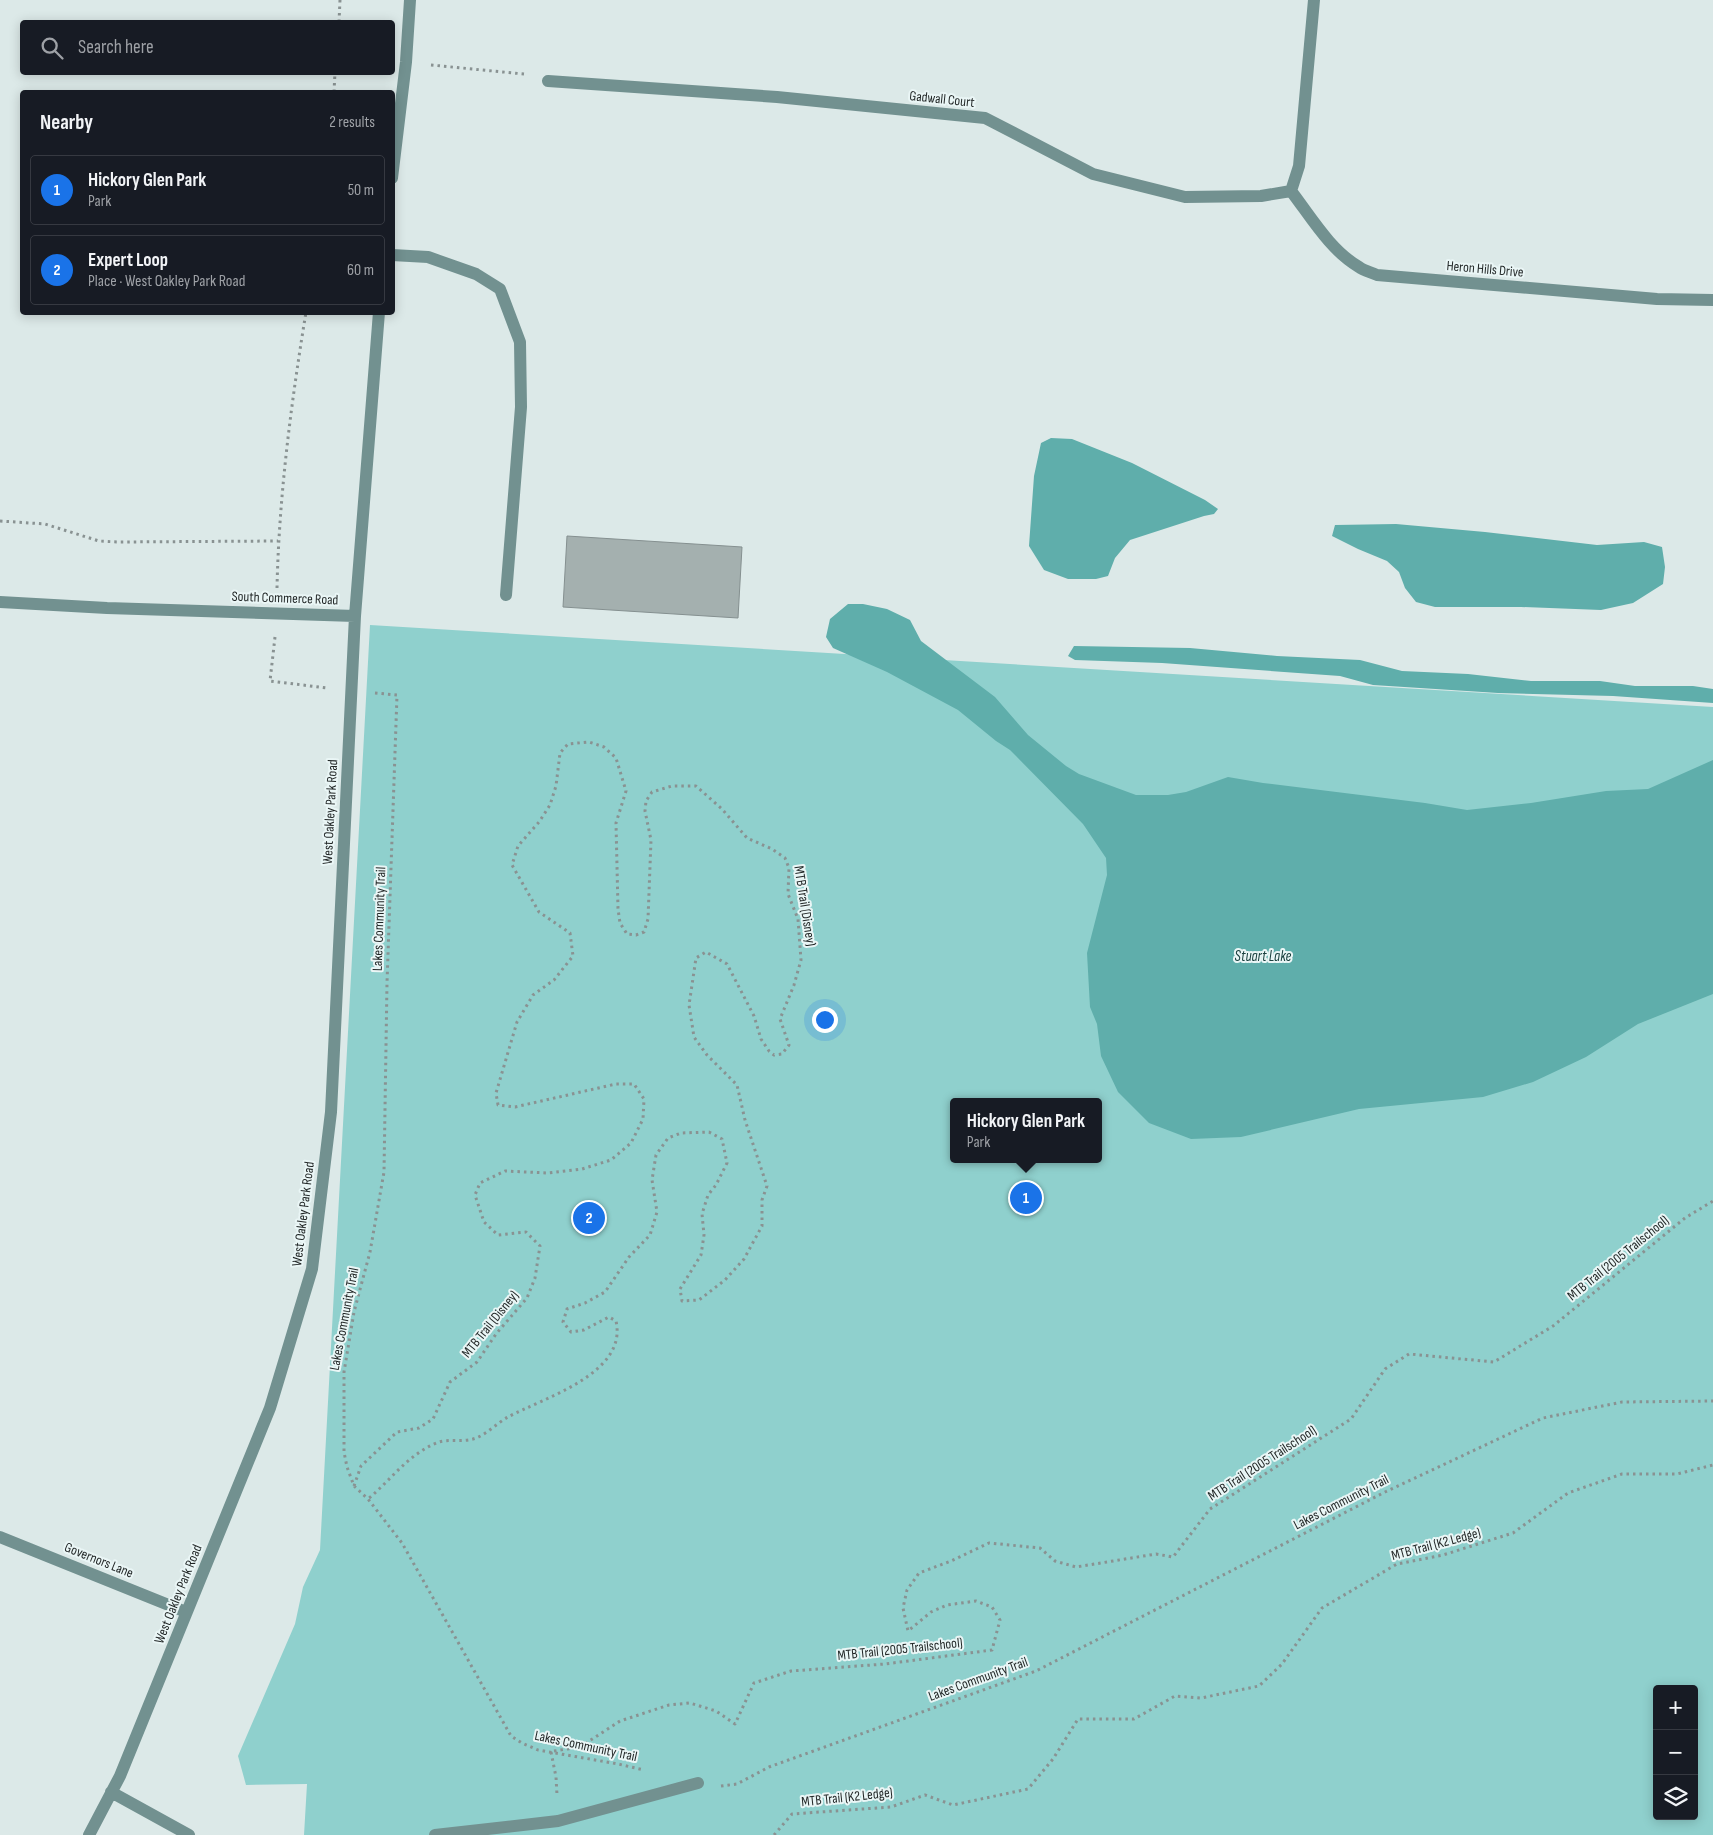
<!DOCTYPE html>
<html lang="en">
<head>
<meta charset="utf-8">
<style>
	body { margin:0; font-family:"Sofia Sans Condensed",sans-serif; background:#20242c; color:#f1f3f6 }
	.controls { position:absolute; right:15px; bottom:15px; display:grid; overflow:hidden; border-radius:5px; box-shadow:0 2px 12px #0003 }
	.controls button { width:45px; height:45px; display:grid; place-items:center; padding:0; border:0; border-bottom:1px solid #363941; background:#171b24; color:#f1f3f6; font:25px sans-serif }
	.you { position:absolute; left:824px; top:1019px; width:18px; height:18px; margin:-12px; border:4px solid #fff; border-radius:50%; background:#1a73e8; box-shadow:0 0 0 8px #1a73e833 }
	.badge { display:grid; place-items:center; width:32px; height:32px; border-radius:50%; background:#1a73e8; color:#fff; font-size:16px; font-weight:700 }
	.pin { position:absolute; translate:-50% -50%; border:2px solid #fff; box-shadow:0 1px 5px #0006 }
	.popup { position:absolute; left:950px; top:1098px; width:152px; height:65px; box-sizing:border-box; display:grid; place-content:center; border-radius:5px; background:#171b24; filter:drop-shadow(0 1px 4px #0005); font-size:16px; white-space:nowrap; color:#9ea1a6 }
	.popup b { font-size:19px; color:#f1f3f6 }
	.popup::after { content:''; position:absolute; left:50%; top:100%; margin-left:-10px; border:10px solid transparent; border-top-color:#171b24 }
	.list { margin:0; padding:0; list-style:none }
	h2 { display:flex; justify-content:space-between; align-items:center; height:65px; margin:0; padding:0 20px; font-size:21px }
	h2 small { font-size:16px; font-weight:400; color:#9ea1a6 }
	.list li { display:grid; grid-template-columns:32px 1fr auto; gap:15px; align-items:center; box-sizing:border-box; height:70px; margin:0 10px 10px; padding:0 10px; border:1px solid #363941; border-radius:5px }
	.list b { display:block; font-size:19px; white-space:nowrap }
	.list p { margin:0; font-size:16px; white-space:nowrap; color:#9ea1a6 }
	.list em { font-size:16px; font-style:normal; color:#9ea1a6 }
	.icon { flex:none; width:28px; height:28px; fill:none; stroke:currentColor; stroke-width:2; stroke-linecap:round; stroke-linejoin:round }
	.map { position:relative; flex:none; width:1713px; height:1835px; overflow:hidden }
	.search { position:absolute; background:#171b24; box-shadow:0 2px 12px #0003; left:20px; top:20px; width:375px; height:55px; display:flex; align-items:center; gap:12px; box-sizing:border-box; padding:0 18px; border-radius:5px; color:#9ea1a6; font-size:19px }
	.panel { position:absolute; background:#171b24; box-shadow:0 2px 12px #0003; left:20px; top:90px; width:375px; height:225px; border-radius:5px }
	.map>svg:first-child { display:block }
</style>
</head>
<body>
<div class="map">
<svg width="1713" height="1835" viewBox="0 0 1713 1835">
	<rect width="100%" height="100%" fill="#dce9e8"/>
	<path fill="#8fd0cd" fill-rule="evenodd" d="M370,625L1713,707V1835H304L307,1784L246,1785L238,1756L295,1624L303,1587L320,1550ZM954,1102H1098V1159H954ZM1657,1689H1694V1816H1657Z"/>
	<path fill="#5faeab" d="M1051,438L1072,439L1132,463L1205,500L1218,509L1214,514L1204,516L1130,540L1115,558L1108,576L1096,579H1068L1044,570L1029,546L1034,476L1041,443Z
		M1396,524L1485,532L1597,545L1644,542L1662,547L1665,567L1663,584L1633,603L1601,610L1521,607H1435L1416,602L1405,588L1399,572L1387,561L1358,549L1332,536L1335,525Z
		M848,604H863L887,609L910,620L921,641L995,697L1028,735L1066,766L1079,774L1136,795H1168L1186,792L1228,777L1263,783L1425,803L1467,810L1531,803L1606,791L1648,789L1713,760V994L1638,1024L1586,1057L1533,1082L1483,1097L1359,1109L1241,1137L1191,1139L1149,1123L1118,1092L1101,1056L1097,1024L1090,1007L1087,953L1107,875L1106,858L1083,824L1010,750L996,741L958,710L887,672L833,648L826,637L830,619Z
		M1074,646L1190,648L1277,656L1360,660L1402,671L1468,674L1531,681H1600L1635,686H1693L1713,689V703L1613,696L1498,693L1373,685L1340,676L1162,663L1075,660L1068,656Z"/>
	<path fill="#a4b0af" stroke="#859090" d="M567,536L742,547L738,618L563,607Z"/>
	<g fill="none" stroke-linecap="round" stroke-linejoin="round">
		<path stroke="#899292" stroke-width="3" stroke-dasharray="2.5 4" stroke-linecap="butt" d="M339,22L340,0
			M431,65L524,74
			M334,92L335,72
			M0,521L45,524L99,541L117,542L278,541
			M277,588C279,496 291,404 306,312
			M275,637L270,681L327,688
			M375,693L397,695L387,983L384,1172L370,1252L354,1312L344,1372V1452L347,1467L354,1486L368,1499L402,1543L511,1736L522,1743L538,1750L618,1764L644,1770
			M354,1486L361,1466L397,1432L419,1428L433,1419L450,1382L477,1362L496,1334L527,1298L535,1278L540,1246L526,1232L498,1235L484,1222L475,1195L480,1183L505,1171L548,1173L582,1169L611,1160L631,1143L643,1119L644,1099L634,1084H616L515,1107L498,1105L496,1093L517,1022L533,995L554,980L573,956L570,933L539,912L512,865L518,846L539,822L550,805L556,786L560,753L568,744L589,742L604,747L616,758L626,791L616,823L618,909L620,923L627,934L636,935L644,932L648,919L651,840L645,811L646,801L652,792L672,786H696L722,809L747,838L772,849L785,858L789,868L788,894L798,919L801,960L794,985L780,1019L789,1045L782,1054L774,1055L769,1051L761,1039L754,1016L727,964L706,952L696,958L689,1005L694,1037L707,1055L737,1085L745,1120L767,1186L762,1200V1226L744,1259L725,1280L699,1300L682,1301L680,1289L701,1255L704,1235L702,1214L708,1195L716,1185L727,1163L722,1139L709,1132L681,1133L668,1138L656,1155L652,1180L657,1212L650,1235L629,1257L605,1292L585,1303L567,1309L563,1322L571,1332L584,1330L609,1317L616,1321C628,1374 543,1398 508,1417C497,1423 485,1436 473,1439C462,1442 449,1439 439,1442C409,1453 391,1480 368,1499
			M554,1751L580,1747L620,1721L669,1705L690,1703L716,1711L735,1724L754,1683L791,1671L885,1664L992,1650L1000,1620L992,1607L976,1601L947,1605L931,1612L908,1631L903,1608L907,1590L919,1573L951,1561L989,1543L1040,1548L1055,1561L1076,1567L1156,1554L1173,1557L1210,1509L1351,1419L1385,1369L1409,1354L1494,1362L1553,1326L1685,1218L1713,1201
			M551,1752L556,1777L557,1795
			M721,1786L737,1784L769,1767L1036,1671L1385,1492L1543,1418L1622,1402L1713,1401
			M774,1835L792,1814L891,1807L925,1795L953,1805L1028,1789L1053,1759L1078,1719H1134L1175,1696L1201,1698L1259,1686L1282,1664L1322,1608L1397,1564L1443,1555L1513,1533L1568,1493L1622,1474H1677L1713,1465"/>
		<path stroke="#729190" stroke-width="12" d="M548,81L777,97L985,118L1093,174L1185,197L1261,196L1291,191L1299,166L1314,0
			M392,178L406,62L410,0
			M1291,191C1311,217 1330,250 1359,267C1364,271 1371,272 1377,275L1657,299L1713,300
			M392,255L428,257L476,274L500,289L520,342L521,407L506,595
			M0,602L107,608L355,616
			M0,1537L186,1612
			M111,1792L189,1835
			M89,1835L120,1776L270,1408L312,1269L331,1112L355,616L379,312
			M435,1835L558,1821L698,1783"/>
	</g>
	<g text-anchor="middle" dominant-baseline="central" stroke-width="4" stroke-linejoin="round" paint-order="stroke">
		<g font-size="14" fill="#1f2424" stroke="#eaf6f6">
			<text transform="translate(942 99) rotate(6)">Gadwall Court</text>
			<text transform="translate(1485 269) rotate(5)">Heron Hills Drive</text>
			<text transform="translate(285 598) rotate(2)">South Commerce Road</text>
			<text transform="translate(330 812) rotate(-87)">West Oakley Park Road</text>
			<text transform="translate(805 906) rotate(81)">MTB Trail (Disney)</text>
			<text transform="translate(379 919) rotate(-88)">Lakes Community Trail</text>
			<text transform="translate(303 1214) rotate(-83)">West Oakley Park Road</text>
			<text transform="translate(1618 1258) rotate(-39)">MTB Trail (2005 Trailschool)</text>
			<text transform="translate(344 1319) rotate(-79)">Lakes Community Trail</text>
			<text transform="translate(490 1324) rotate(-51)">MTB Trail (Disney)</text>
			<text transform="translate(1262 1463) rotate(-33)">MTB Trail (2005 Trailschool)</text>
			<text transform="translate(1341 1502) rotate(-27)">Lakes Community Trail</text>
			<text transform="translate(1436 1544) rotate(-15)">MTB Trail (K2 Ledge)</text>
			<text transform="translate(99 1560) rotate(22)">Governors Lane</text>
			<text transform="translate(178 1594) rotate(-68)">West Oakley Park Road</text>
			<text transform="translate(900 1649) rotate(-6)">MTB Trail (2005 Trailschool)</text>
			<text transform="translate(978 1679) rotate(-20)">Lakes Community Trail</text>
			<text transform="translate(586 1746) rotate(12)">Lakes Community Trail</text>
			<text transform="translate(847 1797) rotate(-6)">MTB Trail (K2 Ledge)</text>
		</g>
		<g font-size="15" font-style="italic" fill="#1a403f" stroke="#eaf6f6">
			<text x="1263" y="956">Stuart Lake</text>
		</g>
	</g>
</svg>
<div class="controls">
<button>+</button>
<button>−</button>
<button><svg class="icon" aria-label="layers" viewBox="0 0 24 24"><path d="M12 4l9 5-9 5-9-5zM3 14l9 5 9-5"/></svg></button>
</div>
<div class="you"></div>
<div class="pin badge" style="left:1026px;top:1198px">1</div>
<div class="popup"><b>Hickory Glen Park</b>Park</div>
<div class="pin badge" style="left:589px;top:1218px">2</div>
<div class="search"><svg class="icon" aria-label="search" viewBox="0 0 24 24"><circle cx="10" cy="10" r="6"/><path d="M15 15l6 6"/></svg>Search here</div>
<section class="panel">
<h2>Nearby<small>2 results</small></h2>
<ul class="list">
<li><span class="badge">1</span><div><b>Hickory Glen Park</b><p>Park</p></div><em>50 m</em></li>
<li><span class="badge">2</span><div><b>Expert Loop</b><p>Place · West Oakley Park Road</p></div><em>60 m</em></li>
</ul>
</section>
</div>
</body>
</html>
